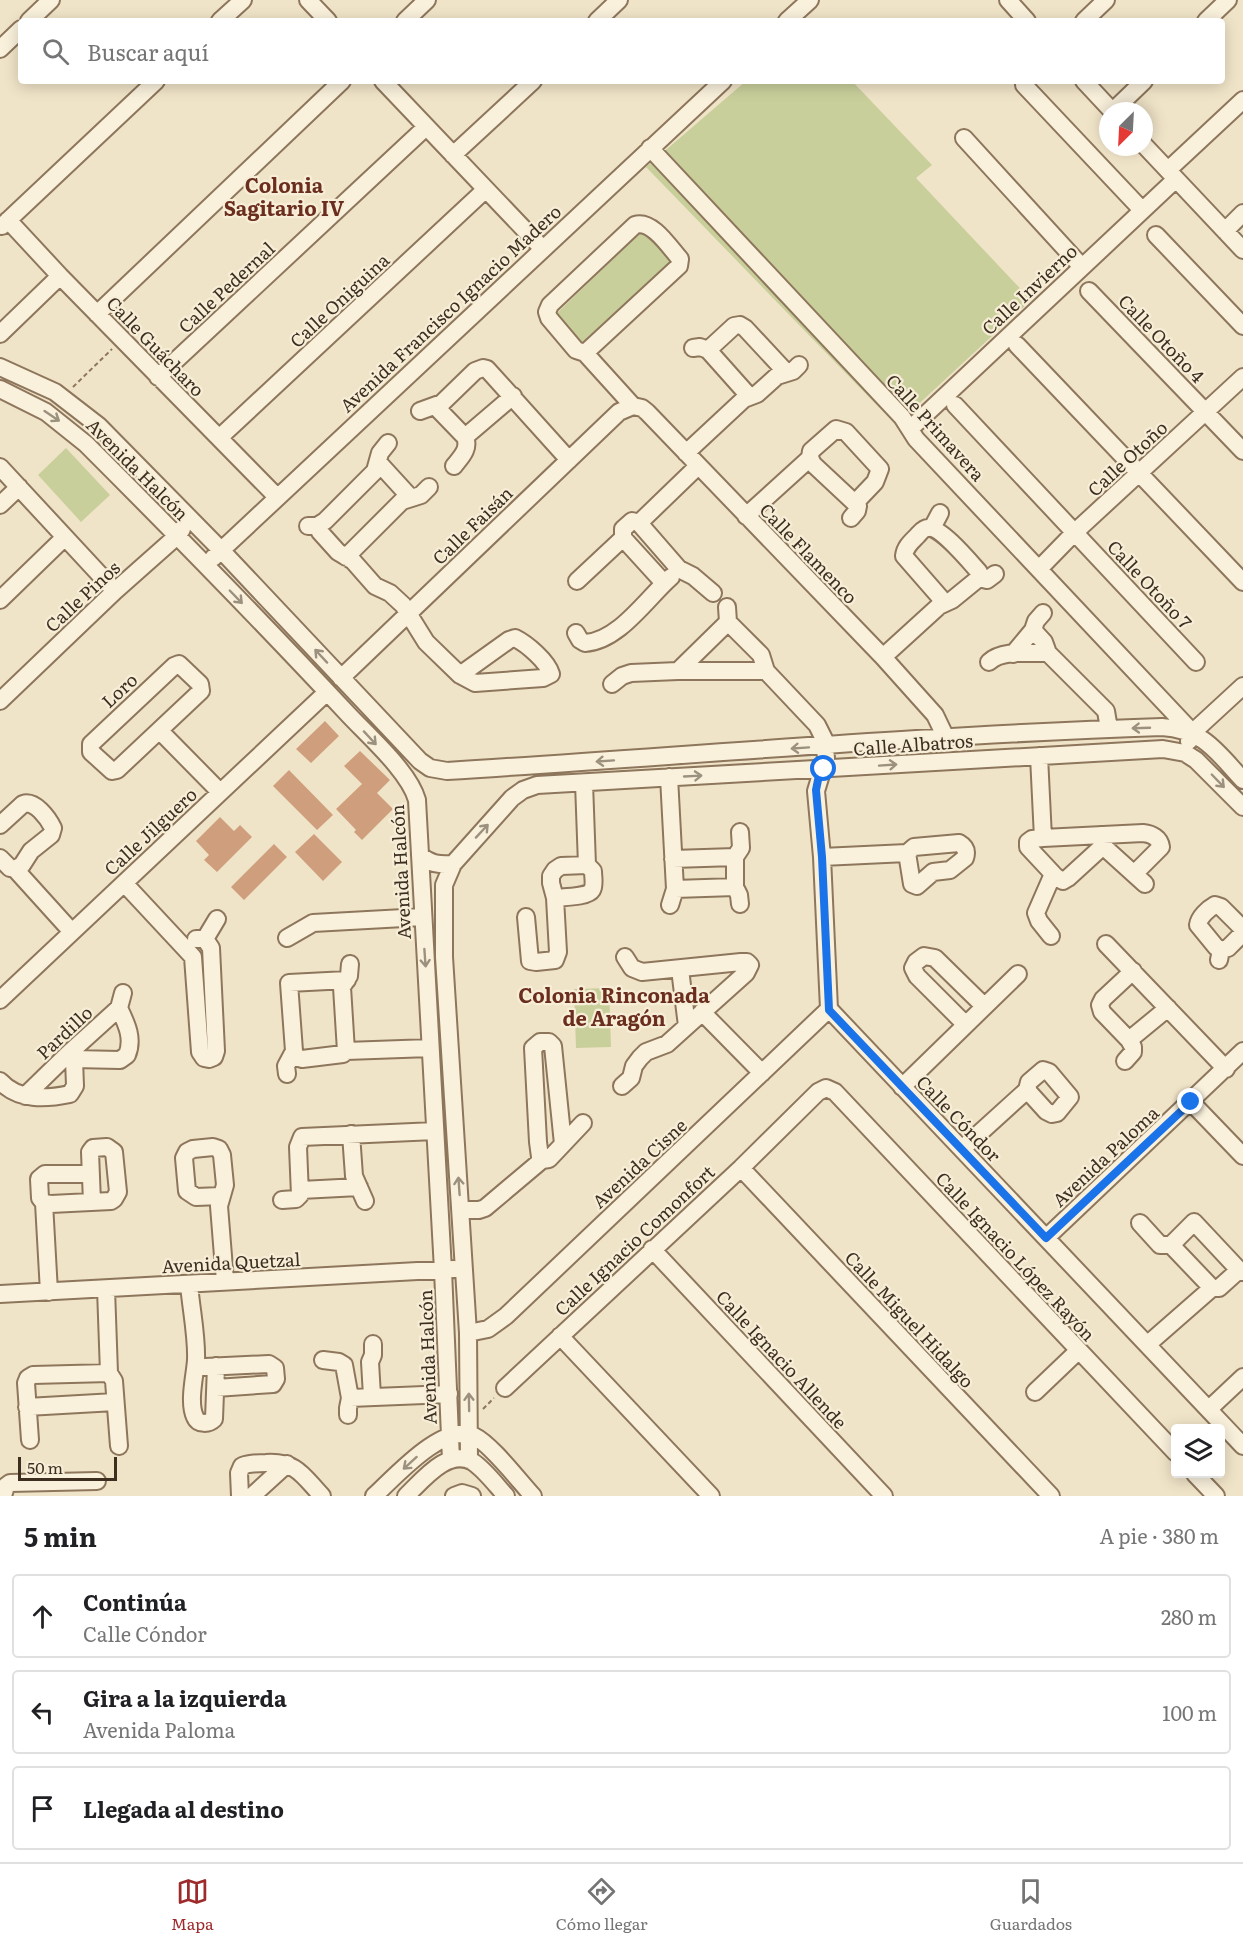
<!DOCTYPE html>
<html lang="es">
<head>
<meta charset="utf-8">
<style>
	body { margin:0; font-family:Literata,serif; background:#f6f6f6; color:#202124 }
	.controls { position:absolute; right:18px; bottom:18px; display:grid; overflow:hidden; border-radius:6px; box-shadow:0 3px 15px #0003 }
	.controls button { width:54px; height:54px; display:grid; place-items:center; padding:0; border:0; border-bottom:2px solid #e0e0e0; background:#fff; color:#202124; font:30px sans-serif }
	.compass { position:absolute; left:1099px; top:102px; width:54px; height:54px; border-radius:50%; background:#fff; box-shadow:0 3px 15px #0003; rotate:204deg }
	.scale { position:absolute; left:18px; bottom:15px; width:99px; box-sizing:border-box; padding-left:6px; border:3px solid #3d2e20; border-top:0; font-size:16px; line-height:21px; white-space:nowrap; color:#3d2e20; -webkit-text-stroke:4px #f7eed8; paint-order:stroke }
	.stop { position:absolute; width:18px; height:18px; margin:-14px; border:4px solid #1a73e8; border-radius:50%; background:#fff }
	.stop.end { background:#1a73e8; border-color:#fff; box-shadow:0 2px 6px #0008 }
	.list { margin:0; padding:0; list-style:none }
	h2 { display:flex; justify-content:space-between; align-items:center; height:78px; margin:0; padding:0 24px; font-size:26px }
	h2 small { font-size:20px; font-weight:400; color:#757577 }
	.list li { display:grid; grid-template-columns:39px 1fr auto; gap:18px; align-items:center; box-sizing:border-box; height:84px; margin:0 12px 12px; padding:0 12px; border:2px solid #e0e0e0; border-radius:6px }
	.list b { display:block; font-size:22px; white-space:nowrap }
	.list p { margin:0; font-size:20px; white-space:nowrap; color:#757577 }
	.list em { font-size:20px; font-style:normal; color:#757577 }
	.icon { flex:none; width:33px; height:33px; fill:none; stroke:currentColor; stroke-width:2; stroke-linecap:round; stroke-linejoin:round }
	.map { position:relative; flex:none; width:1243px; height:1496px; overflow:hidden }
	.search { position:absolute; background:#fff; box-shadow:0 3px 15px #0003; left:18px; right:18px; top:18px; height:66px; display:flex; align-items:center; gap:15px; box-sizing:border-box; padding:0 21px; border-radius:6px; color:#757577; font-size:22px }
	.sheet { height:366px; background:#fff }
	nav { display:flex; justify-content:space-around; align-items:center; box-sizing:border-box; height:84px; border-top:2px solid #e0e0e0; background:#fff; font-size:16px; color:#757577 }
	nav a { display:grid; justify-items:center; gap:3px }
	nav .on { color:#9e2a2b }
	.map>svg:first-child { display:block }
</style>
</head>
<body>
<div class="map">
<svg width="1243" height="1496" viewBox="0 0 1243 1496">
	<rect width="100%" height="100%" fill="#f0e4c8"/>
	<path fill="#c9cf9b" d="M746,81H852L932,165L916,178L1031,300L896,425L646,167Z
		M644,229L678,265L587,352L553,317Z
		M66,448L110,495L81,522L38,475Z
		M609,988L611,1047L576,1048L574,989Z"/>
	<path fill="#cf9f7d" d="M325,721L339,736L311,763L296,749Z
		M360,751L390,780L377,793L393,809L362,840L354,832L356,830L336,809L362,784L344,766Z
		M289,770L333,815L317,830L273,786Z
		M220,817L234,831L240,825L252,837L217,872L204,860L209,855L196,841Z
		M314,834L342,862L323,881L295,852Z
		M274,844L287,857L244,900L231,887Z"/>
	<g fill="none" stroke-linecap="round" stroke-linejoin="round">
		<g stroke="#8d765c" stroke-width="20">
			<path id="minor" d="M308,0L328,21
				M1008,0L1027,21
				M29,21L51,0
				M220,21L243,0
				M405,21L427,0
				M597,21L619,0
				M787,21L810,0
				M1084,21L1106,0
				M1206,21L1228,0
				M0,49L21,29
				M383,81L542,248
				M1084,81L1112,111
				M1024,85L1142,210
				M1113,111L1144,81
				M964,138L1082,267
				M1144,145L1243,250
				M650,148L902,417L916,439L1192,732
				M453,155L533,81
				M1168,170L1243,100
				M8,220L60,276L277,497
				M2,226L156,81
				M1225,231L1243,213
				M1156,235L1243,326
				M1089,291L1243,451
				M97,314L342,81
				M0,334L60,276
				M1017,345L1243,582
				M693,348L700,347L708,350L749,396
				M708,350L734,326L740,325L745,328L786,372
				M585,353L679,266L680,259C670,248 652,219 635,225L550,305L547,312L549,318L576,350L585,353L633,406
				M0,367L55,392L99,426L221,550L420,761L430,768L447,771C685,756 923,735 1162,727C1204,730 1216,751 1243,780
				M158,377L426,127
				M0,389L46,412L86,444C174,532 261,621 346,712C367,735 409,771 417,800L443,1270L451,1460
				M955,405L1196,662
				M633,406L642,408L647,412L883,657L935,715L946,738
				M436,407L465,437C470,449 461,457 454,466
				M420,411L442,403L475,371L483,368L487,369L569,460
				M910,429L1176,179
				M465,437L513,396
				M219,438L485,190
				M686,453L744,399L757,394L777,376L793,371L799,365
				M810,458L813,464L858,506L857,511L851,518
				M378,462L410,497
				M0,467L115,591
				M0,505L19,487
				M746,516L810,458L811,451L836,429L846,432L880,469L875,482L855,503
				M639,523L698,466
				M308,526H317L325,521L375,471L380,453L388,443
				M317,526L320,532L338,552L353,561L375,586L390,593L403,605L426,642L428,644L460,675L475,683L543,678L551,674C547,661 527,644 515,638L509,640L460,675
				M932,528L940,513
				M346,557L402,501L421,495L429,487
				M213,558L723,81
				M1039,569L1075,532L1243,377
				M577,581L623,538
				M664,583L623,538V529L632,521L639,523L679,569L693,576L713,593
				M0,600L65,537
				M945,603L904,556C905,547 911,542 917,536C920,533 923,528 928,528C940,526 970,562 979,572V578L987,580L995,574
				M727,607L728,622L761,655L766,671L817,725L824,739L826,758L816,791L822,857L829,1009L1243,1446
				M1033,630L1044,642L1048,653L1106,711L1109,729
				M576,633L580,640L585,643C619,641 647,598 671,577
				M1013,654L1033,630L1036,621L1043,613
				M883,657L939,606L952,600L979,578
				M989,662C1003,649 1030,654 1048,653
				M179,664L200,684L201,691L117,770L112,771L91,752V744L174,666Z
				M678,671L728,622
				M341,678L619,412L633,406
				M612,684L622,676L631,673L678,671H766
				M0,701L115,591L177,536L182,529
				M160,731L220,792
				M1189,741L1192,733L1243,686
				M1039,756L1043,838
				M669,777L675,889L670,905
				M0,825L23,804C35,800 48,818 53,828L51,835L31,851L22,865L15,869
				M1101,835L1103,846L1068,878L1063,881L1056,877L1028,847V842L1032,839L1043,838L1143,833C1152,834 1160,838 1161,847L1134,874
				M1103,846L1145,884
				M420,855C430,864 439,865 453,864
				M822,857L907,853L914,847L959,843C966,847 967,852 965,858L950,870L933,872L917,886L912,884L907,853
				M0,858L10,868L15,869L72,932
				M673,859L735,857
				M124,883L193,957L200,1052L204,1058L209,1059L214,1057L216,1051L211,948L205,939
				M675,889L735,887
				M555,898C563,897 588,897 592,890C595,885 593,877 593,871L587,865L584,783
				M740,904L739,895L735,887V857L741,848L740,832
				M526,917L530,961L536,962L555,960L558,952L555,898L551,883V876L555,870L561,866L587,865
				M1051,936L1039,921L1036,913L1053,874
				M287,938L313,923L422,917
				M196,939H205L217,919
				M1106,944L1226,1069
				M1221,950L1216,947L1198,925C1199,917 1208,909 1215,905L1221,907L1243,929
				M1219,960L1221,950L1228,948L1243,933
				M680,969L687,1026
				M0,1000L327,692
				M702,1012L762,1073
				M965,1024L917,976L913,968L916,962L924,956L935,958L984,1006
				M1129,1040L1168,1008
				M346,1051L342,987L349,976L350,964
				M293,1056L302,1059L343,1054L346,1051L430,1048
				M74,1059L120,1060L127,1055C134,1038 126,1023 119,1008
				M1125,1061L1133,1052V1047L1129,1040L1102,1012L1100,1005L1103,999L1133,971
				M287,1074L286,1066L294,1051L289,983L347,980
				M0,1081C18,1101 46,1099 70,1094L75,1086L74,1059L68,1054
				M622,1086L631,1078L634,1066L640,1058L646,1052L667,1044L746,973L750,965L747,962H741L642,972L632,968L625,957
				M902,1087L1018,974
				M25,1096L68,1054L119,1008L123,993
				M1191,1102L1243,1156
				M351,1134L354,1176L365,1201
				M962,1149L1027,1090L1029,1082L1043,1070L1049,1072L1070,1097L1057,1113L1052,1114L1046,1111L1027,1090
				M542,1160L540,1157L538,1142L533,1048L540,1042H549L553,1046L563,1144
				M741,1168L1051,1496
				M301,1190L359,1187
				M221,1196L196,1197L187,1191L184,1158L187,1152L193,1149L213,1147L219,1149L222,1155L225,1185L219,1206L225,1281
				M282,1200L296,1199L300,1195L298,1147L302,1137L435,1131
				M44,1203L51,1204L111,1201L114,1199L118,1192L114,1152L107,1147L93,1148L90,1152L92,1202
				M461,1210H479L485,1208L542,1160L549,1159L583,1123
				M1194,1222L1239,1270L1243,1272
				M1140,1223L1160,1245H1171L1212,1288
				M1046,1238L1243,1051
				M1171,1245L1194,1222
				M652,1249L884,1496
				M189,1284C191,1309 197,1336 196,1360C195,1376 188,1402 195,1417C198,1425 209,1424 214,1419L216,1366
				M106,1289L109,1373L114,1381L119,1446
				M49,1292L44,1203L40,1198L39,1179L45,1174H90
				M0,1294L454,1269
				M468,1333L488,1329L506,1316L829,1009
				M560,1336L711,1496
				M1148,1344L1212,1288H1219L1239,1270
				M323,1360L339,1362L344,1365L350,1398L348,1408V1415
				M205,1367L269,1364L275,1368L276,1379L273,1384L216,1388
				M505,1388L741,1168L818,1092L826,1088L835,1092L1176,1453
				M1035,1392L1078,1351
				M372,1396L370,1362L373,1355V1344
				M350,1398L449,1394
				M27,1407L115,1402
				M1209,1409L1243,1377
				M30,1440L26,1383L28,1378L33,1375L109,1373
				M469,1460L468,1333L444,957V885L453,864L512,798L523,790L537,785L1163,749L1185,753L1196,760L1243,807
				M1195,1474L1216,1496
				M3,1496L6,1486L10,1483L97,1481
				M240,1496L239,1473L242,1466C250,1463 258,1463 266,1463C297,1461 303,1476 322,1496
				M252,1496L287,1464
				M374,1496C395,1477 443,1422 474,1436C491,1444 519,1481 533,1496
				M406,1496C422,1481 448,1447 473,1462C485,1470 496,1485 506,1496
				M454,1496L462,1493L472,1496"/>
		</g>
		<path stroke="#8d765c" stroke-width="2" stroke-dasharray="4.5 3" stroke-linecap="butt" d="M73,387L112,349
			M483,1409L494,1398"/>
		<use href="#minor" stroke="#faf1dc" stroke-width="16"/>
	</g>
	<defs><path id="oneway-shaft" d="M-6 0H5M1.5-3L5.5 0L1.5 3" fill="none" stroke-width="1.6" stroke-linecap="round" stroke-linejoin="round" transform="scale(1.5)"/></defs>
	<g stroke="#9c907e">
		<use href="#oneway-shaft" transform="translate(52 416) rotate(34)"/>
		<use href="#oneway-shaft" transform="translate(236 597) rotate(46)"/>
		<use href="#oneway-shaft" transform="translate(321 656) rotate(-133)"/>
		<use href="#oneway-shaft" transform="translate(1141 728) rotate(178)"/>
		<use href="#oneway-shaft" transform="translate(370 738) rotate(47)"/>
		<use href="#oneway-shaft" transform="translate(800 748) rotate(176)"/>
		<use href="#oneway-shaft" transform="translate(605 761) rotate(176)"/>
		<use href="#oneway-shaft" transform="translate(888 765) rotate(-4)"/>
		<use href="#oneway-shaft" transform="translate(693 776) rotate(-3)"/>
		<use href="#oneway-shaft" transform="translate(1218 781) rotate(46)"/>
		<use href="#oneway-shaft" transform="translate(482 831) rotate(-47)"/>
		<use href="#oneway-shaft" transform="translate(425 958) rotate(86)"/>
		<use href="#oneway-shaft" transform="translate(459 1186) rotate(-94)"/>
		<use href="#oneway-shaft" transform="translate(469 1402) rotate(-91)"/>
		<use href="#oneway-shaft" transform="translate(410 1463) rotate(138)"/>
	</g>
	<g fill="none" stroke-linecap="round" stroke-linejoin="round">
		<path stroke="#1a73e8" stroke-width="8" d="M824,769L818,780L816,790L822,857L829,1010L1046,1238L1191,1102"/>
	</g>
	<g text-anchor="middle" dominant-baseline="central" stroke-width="4.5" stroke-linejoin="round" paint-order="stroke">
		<g font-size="18" fill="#3d2e20" stroke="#f7eed8">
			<text transform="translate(226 287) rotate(-43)">Calle Pedernal</text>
			<text transform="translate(1029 289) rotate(-43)">Calle Invierno</text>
			<text transform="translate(339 300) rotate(-43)">Calle Oniguina</text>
			<text transform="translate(450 308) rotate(-43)">Avenida Francisco Ignacio Madero</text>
			<text transform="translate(1162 338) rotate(46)">Calle Otoño 4</text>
			<text transform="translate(156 346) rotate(46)">Calle Guácharo</text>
			<text transform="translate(936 427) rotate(48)">Calle Primavera</text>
			<text transform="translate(1127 458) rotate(-43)">Calle Otoño</text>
			<text transform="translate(138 469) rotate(45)">Avenida Halcón</text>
			<text transform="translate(472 525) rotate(-44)">Calle Faisán</text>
			<text transform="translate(809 553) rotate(46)">Calle Flamenco</text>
			<text transform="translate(1150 584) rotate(47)">Calle Otoño 7</text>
			<text transform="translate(82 596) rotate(-43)">Calle Pinos</text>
			<text transform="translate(119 690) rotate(-43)">Loro</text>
			<text transform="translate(913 744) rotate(-4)">Calle Albatros</text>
			<text transform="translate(150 831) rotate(-43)">Calle Jilguero</text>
			<text transform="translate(400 872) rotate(-93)">Avenida Halcón</text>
			<text transform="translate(64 1032) rotate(-43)">Pardillo</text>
			<text transform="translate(959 1118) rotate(46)">Calle Cóndor</text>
			<text transform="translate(1105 1156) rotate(-43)">Avenida Paloma</text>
			<text transform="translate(639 1163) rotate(-43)">Avenida Cisne</text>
			<text transform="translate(634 1240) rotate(-43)">Calle Ignacio Comonfort</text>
			<text transform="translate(1016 1256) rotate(47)">Calle Ignacio López Rayón</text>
			<text transform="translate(231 1262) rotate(-3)">Avenida Quetzal</text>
			<text transform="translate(910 1319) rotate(47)">Calle Miguel Hidalgo</text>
			<text transform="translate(427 1357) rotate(-92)">Avenida Halcón</text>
			<text transform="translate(782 1359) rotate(47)">Calle Ignacio Allende</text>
		</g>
		<g font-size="20" font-weight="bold" fill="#6b2e1e" stroke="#f7eed8">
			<text x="284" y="184">Colonia<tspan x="284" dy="23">Sagitario IV</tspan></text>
			<text x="614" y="994">Colonia Rinconada<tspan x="614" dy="23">de Aragón</tspan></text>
		</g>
	</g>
</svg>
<div class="controls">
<button><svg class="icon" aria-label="layers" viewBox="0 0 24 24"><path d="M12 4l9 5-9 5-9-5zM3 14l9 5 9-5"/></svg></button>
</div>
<svg class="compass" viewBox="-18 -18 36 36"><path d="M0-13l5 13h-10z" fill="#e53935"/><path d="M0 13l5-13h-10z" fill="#757577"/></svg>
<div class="scale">50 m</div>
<div class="stop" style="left:824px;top:769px"></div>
<div class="stop end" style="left:1191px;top:1102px"></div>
<div class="search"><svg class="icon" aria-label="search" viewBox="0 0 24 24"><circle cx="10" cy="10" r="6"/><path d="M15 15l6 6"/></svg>Buscar aquí</div>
</div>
<section class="sheet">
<h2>5 min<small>A pie · 380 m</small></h2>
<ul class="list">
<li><svg class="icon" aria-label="ahead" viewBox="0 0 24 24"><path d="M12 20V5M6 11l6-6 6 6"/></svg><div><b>Continúa</b><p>Calle Cóndor</p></div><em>280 m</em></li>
<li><svg class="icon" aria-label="left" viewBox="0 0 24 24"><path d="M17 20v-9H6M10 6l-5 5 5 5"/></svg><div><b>Gira a la izquierda</b><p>Avenida Paloma</p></div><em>100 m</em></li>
<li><svg class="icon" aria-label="arrive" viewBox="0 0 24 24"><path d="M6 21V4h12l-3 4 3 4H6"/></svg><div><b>Llegada al destino</b></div></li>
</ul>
</section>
<nav>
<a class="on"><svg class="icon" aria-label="map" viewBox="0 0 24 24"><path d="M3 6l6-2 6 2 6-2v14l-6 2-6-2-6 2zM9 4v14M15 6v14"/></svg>Mapa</a>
<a><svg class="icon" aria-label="directions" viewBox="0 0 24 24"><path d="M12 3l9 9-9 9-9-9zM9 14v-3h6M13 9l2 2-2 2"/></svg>Cómo llegar</a>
<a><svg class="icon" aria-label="saved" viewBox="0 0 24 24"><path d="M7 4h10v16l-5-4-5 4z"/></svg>Guardados</a>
</nav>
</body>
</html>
